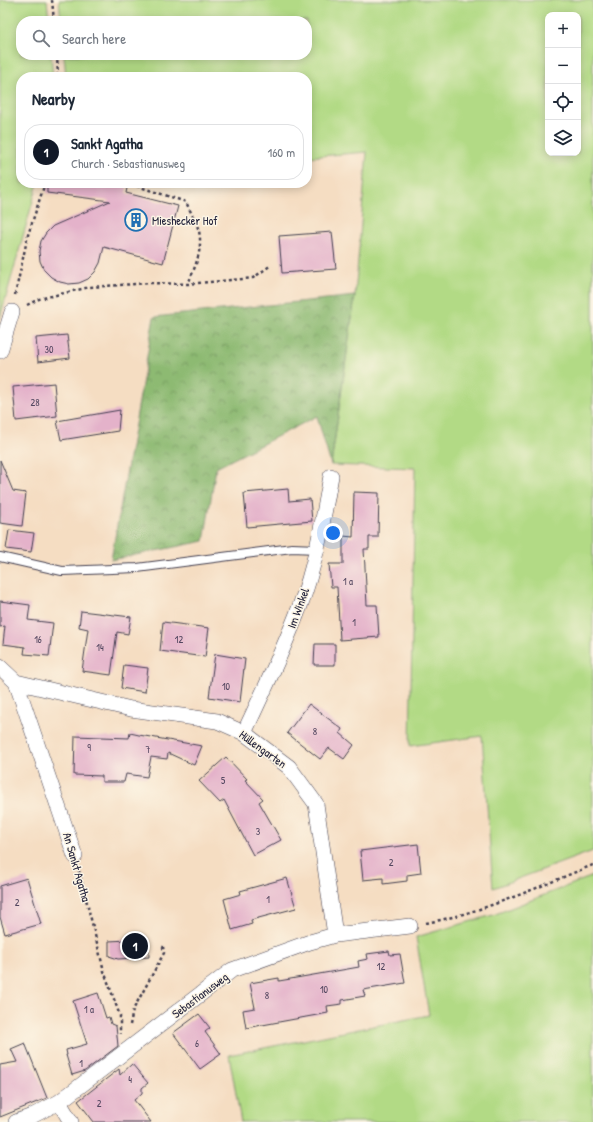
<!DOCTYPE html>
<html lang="en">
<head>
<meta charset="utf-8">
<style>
	body { margin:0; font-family:"Patrick Hand",sans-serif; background:#f2f2f3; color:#1f2937 }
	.controls { position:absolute; right:12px; top:12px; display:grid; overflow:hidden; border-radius:8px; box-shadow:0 2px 10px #0003 }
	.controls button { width:36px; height:36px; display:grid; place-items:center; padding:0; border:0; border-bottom:1px solid #e0e1e3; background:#fff; color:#1f2937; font:20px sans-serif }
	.you { position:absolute; left:333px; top:533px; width:14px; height:14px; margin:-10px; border:3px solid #fff; border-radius:50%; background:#1a73e8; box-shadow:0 0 0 6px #1a73e833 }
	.badge { display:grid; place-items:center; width:26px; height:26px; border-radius:50%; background:#111827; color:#fff; font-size:13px; font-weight:700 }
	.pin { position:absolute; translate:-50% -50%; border:2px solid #fff; box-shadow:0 1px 4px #0006 }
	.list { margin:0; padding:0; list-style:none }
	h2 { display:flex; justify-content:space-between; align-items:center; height:52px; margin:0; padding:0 16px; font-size:17px }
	h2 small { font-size:13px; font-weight:400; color:#747a83 }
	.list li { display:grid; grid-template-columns:26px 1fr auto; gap:12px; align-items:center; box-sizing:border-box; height:56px; margin:0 8px 8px; padding:0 8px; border:1px solid #e0e1e3; border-radius:16px }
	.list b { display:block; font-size:15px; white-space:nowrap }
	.list p { margin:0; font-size:13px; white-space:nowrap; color:#747a83 }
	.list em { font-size:13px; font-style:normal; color:#747a83 }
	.icon { flex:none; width:22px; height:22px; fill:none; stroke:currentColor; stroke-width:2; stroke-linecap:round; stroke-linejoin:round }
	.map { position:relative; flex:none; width:593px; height:1122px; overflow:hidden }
	.search { position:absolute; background:#fff; box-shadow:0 2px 10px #0003; left:16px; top:16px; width:296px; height:44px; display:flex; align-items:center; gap:10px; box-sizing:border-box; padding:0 14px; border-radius:16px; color:#747a83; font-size:15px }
	.panel { position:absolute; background:#fff; box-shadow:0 2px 10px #0003; left:16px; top:72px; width:296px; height:116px; border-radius:16px }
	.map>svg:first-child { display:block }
</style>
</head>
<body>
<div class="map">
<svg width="593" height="1122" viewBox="0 0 593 1122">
	<defs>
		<pattern id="forest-crowns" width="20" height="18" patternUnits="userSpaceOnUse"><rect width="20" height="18" fill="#8dba72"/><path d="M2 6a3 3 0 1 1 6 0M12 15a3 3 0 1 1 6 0" fill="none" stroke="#73975f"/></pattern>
	</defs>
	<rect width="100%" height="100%" fill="#fcf5e5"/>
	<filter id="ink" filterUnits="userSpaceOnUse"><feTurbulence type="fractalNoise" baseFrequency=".025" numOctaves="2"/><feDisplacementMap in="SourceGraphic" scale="8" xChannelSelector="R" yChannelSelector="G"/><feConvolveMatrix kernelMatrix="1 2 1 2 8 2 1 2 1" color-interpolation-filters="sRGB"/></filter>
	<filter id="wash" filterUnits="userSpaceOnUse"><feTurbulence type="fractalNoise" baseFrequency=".012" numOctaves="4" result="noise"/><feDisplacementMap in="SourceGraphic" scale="16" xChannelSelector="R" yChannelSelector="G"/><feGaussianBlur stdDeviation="0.9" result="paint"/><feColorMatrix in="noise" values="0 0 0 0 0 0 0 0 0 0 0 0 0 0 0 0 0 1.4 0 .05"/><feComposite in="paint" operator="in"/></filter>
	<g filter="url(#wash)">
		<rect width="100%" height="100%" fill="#f5ddc2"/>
		<path fill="#b2da85" stroke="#6a7e60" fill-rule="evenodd" d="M0,0H47L49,21H21V55H51L53,77H21V183H38L0,318Z
			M59,0H593V851L493,888L482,736L410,746L415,468L331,465L355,296L367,152L307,157V77H66L64,55H307V21H61ZM548,15H578V153H548Z
			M593,876V1122H241L229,1055L429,1015L416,937L493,915Z"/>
		<path fill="url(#forest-crowns)" stroke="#586e56" d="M355,296L331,465L317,416L216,468L204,541L111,560L154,317Z"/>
		<g id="blocks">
			<path fill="#e4b2ca" d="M47,183H128L126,193L178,206L163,263L104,247L100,263L95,272L88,279L79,283L69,284L60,282L51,277L44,270L40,261L39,251L41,241L46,233L53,226L110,201L47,193Z
				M332,232L336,269L282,273L279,236Z
				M67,335L70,358L38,362L36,338Z
				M54,383L57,416L16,421L13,387Z
				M120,410L118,431L61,440L57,421Z
				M0,460L13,491L26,493L22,526L0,523Z
				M288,489L289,501L310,499L312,521L247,527L244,493Z
				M354,492L379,493L378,537H369V549H364L367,605H377L379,637L340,640L337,587H331L329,564H343V536L353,537Z
				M9,530L34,533L31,552L6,549Z
				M0,601L30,605L28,620L53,623L49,656L24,654L25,647L3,644L5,626L0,627Z
				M81,611L131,617L128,634L117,632L111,675L82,671L88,629L79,627Z
				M163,622L209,628L205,657L160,651Z
				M315,644H335V665H314Z
				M215,654L245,659L240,702L209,697Z
				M124,665L148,668L145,692L121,688Z
				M309,704L342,729L340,733L354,745L344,759L329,748L320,759L287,733Z
				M130,733L139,735L202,746L194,765L168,753L167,759L151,757L147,777L126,774L124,782H102V776L74,775L75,736L129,738Z
				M226,757L247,779L245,780L263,799L259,802L281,840L253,855L224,800L220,803L199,781Z
				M418,844L421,873L407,875V881L383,884V878L363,880L360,851Z
				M27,878L41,924L5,934L0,917V886Z
				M287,878L296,908L251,920L252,924L232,930L224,899L241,894L240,891Z
				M148,939L149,957L118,959L109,956V941Z
				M389,951L390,955L400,954L405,983L363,990L365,996L342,1000V1004L327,1006L328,1013L246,1028L243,1010L255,1008L250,983L279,978V981L359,967L358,961L368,959L367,954Z
				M98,993L106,1018L109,1017L111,1024L116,1026L118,1046L85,1071L72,1075L66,1055H67L66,1050L87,1044L73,1001Z
				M199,1014L210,1028L205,1032L221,1054L200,1069L173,1033Z
				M25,1043L47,1098L0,1117V1065L17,1062L11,1049Z
				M132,1064L148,1083L142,1088V1093L134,1100L151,1122H94L78,1101L119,1069L120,1075Z"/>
		</g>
	</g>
	<g filter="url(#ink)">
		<use href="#blocks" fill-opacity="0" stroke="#423e4f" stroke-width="1"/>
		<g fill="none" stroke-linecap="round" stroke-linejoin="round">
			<g stroke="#423e4f" stroke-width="10">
				<path id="lane" d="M0,557L62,571L137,568L292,548L317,549"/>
			</g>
			<g stroke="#423e4f" stroke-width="16">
				<path id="street" d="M0,351L12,312
					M0,667L16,682L131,709L217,721L244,733L289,767L316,804L335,935
					M16,682L75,856
					M244,733C264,691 284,649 300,606C316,564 323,519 331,476
					M59,1102L71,1122
					M16,1122L32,1116L59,1102L232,970L310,942L335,935L410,926"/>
			</g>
			<path stroke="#423e4f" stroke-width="2.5" stroke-dasharray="3 3" stroke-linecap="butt" d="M52,0L54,21
				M57,55L58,77
				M137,186L186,202C190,211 196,221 199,231C203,250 195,267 188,284
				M15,295L28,235L45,183
				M27,305L39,299L90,287L150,283L188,284L253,278L271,265
				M79,871L104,971L120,1016V1034
				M426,923C484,912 538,887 593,865
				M130,1025L133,1010L164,953L163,947H160"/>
			<use href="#lane" stroke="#fff" stroke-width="8"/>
			<use href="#street" stroke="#fff" stroke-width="15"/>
		</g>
	</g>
	<defs>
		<g id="building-ring" transform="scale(1.15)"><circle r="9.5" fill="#fcf5e5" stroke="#1f6fb2" stroke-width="1.5"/><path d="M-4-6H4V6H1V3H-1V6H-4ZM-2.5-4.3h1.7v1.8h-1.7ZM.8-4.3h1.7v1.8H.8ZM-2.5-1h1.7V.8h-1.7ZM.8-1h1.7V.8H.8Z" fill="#1f6fb2"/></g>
	</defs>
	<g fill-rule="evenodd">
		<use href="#building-ring" x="136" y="220"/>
	</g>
	<g text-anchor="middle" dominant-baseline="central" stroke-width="3" stroke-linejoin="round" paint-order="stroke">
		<g font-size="10" fill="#52465f">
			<text x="49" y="349">30</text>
			<text x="35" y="402">28</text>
			<text x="348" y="581">1 a</text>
			<text x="354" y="622">1</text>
			<text x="38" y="639">16</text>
			<text x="179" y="639">12</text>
			<text x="100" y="647">14</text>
			<text x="226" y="686">10</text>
			<text x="315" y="731">8</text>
			<text x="89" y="747">9</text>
			<text x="148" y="749">7</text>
			<text x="223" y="780">5</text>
			<text x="258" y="831">3</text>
			<text x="391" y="862">2</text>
			<text x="268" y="899">1</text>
			<text x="17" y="902">2</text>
			<text x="381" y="966">12</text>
			<text x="324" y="989">10</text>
			<text x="267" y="995">8</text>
			<text x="89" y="1009">1 a</text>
			<text x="197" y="1043">6</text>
			<text x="81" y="1063">1</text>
			<text x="130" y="1079">4</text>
			<text x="99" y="1103">2</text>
		</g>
		<g font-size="12" fill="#22223b" stroke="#fcf5e5" text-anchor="start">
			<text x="152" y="220">Mieshecker Hof</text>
		</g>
		<g font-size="12" fill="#22223b" stroke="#fcf5e5">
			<text transform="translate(298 608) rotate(-70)">Im Winkel</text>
			<text transform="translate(263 749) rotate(36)">Hüllengarten</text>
			<text transform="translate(77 867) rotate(74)">An Sankt Agatha</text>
			<text transform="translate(200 995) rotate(-37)">Sebastianusweg</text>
		</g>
	</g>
</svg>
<div class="controls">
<button>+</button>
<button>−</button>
<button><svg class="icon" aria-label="locate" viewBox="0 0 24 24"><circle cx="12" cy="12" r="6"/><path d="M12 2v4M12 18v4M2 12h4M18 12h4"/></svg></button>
<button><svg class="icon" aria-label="layers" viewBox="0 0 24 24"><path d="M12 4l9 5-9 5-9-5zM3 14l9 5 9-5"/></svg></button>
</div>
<div class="you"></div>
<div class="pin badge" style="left:135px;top:946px">1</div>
<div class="search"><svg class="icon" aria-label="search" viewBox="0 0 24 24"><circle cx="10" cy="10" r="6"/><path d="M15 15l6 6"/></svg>Search here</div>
<section class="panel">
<h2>Nearby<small></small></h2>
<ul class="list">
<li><span class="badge">1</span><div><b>Sankt Agatha</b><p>Church · Sebastianusweg</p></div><em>160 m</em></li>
</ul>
</section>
</div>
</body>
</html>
